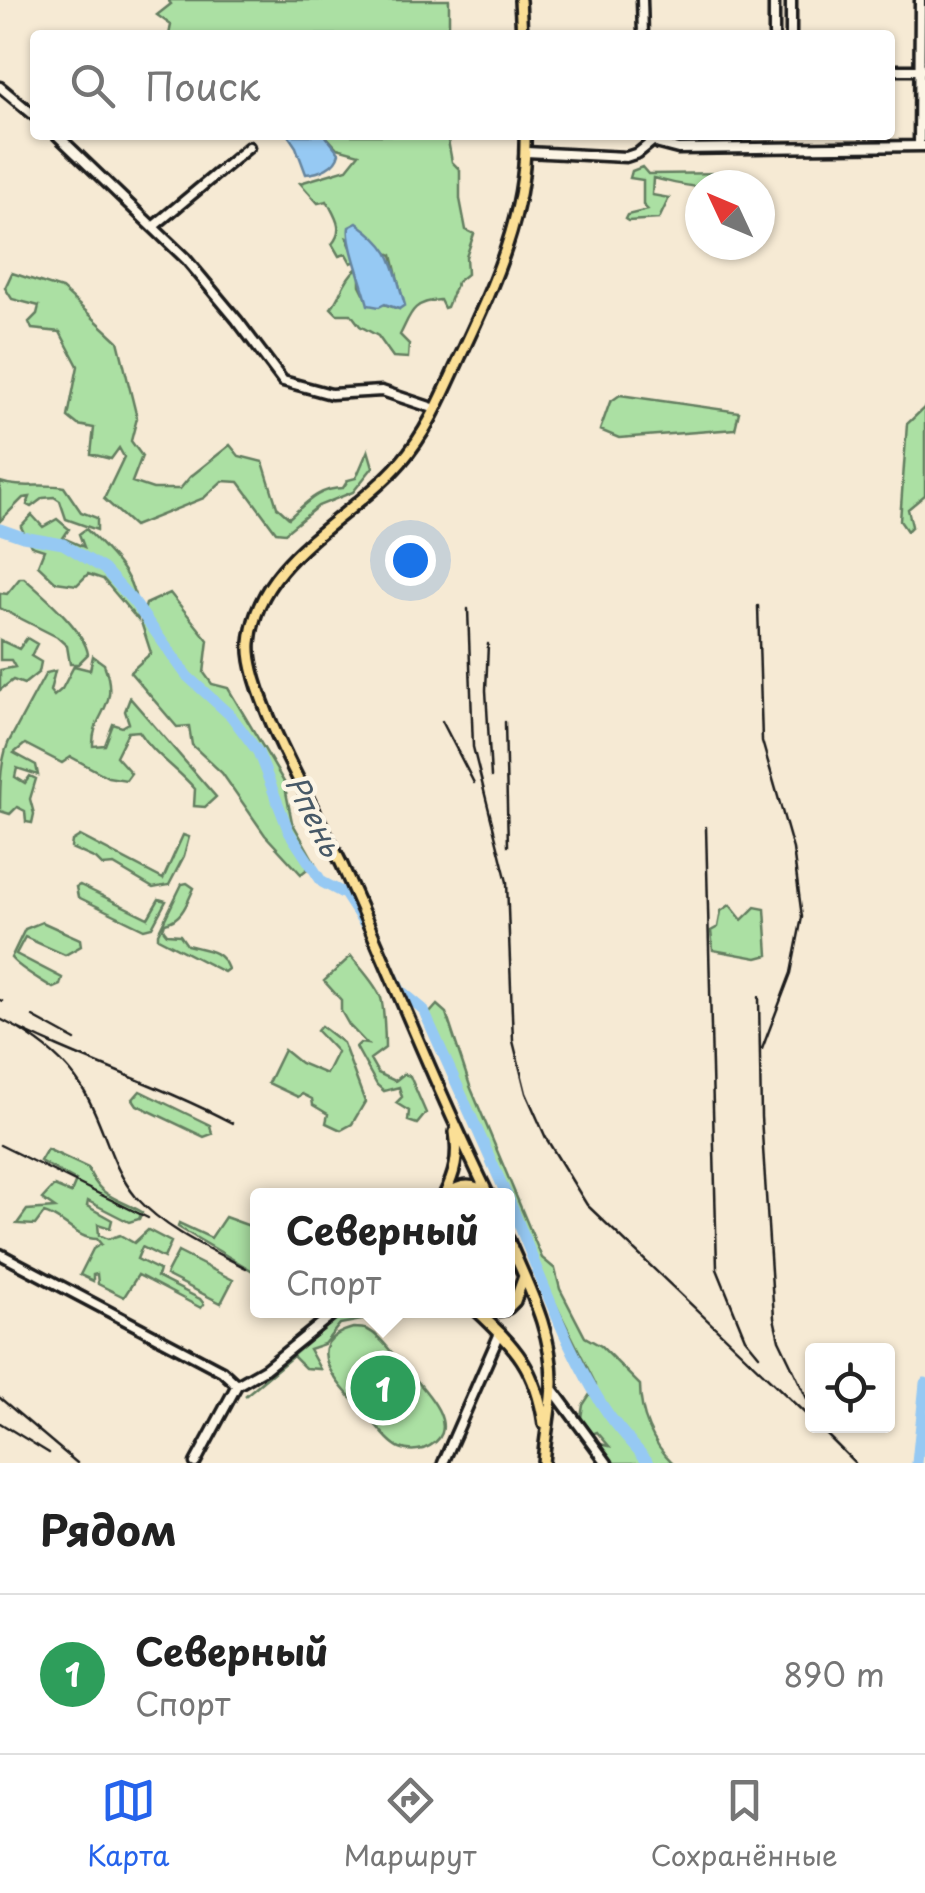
<!DOCTYPE html>
<html lang="ru">
<head>
<meta charset="utf-8">
<style>
	body { margin:0; font-family:"Playpen Sans",sans-serif; background:#f2f2f2; color:#222 }
	.controls { position:absolute; right:30px; bottom:30px; display:grid; overflow:hidden; border-radius:10px; box-shadow:0 2px 8px #0004 }
	.controls button { width:90px; height:90px; display:grid; place-items:center; padding:0; border:0; border-bottom:2px solid #e0e0e0; background:#fff; color:#222; font:50px sans-serif }
	.compass { position:absolute; left:685px; top:170px; width:90px; height:90px; border-radius:50%; background:#fff; box-shadow:0 2px 8px #0004; rotate:314deg }
	.you { position:absolute; left:410px; top:560px; width:35px; height:35px; margin:-25px; border:8px solid #fff; border-radius:50%; background:#1a73e8; box-shadow:0 0 0 15px #1a73e833 }
	.badge { display:grid; place-items:center; width:65px; height:65px; border-radius:50%; background:#2563eb; color:#fff; font-size:32px; font-weight:700 }
	.pin { position:absolute; translate:-50% -50%; border:5px solid #fff; box-shadow:0 2px 10px #0006 }
	.popup { position:absolute; left:250px; top:1188px; width:265px; height:130px; box-sizing:border-box; display:grid; place-content:center; border-radius:10px; background:#fff; filter:drop-shadow(0 2px 8px #0005); font-size:32px; white-space:nowrap; color:#767676 }
	.popup b { font-size:38px; color:#222 }
	.popup::after { content:''; position:absolute; left:50%; top:100%; margin-left:-20px; border:20px solid transparent; border-top-color:#fff }
	.list { margin:0; padding:0; list-style:none }
	h2 { display:flex; justify-content:space-between; align-items:center; height:130px; margin:0; padding:0 40px; font-size:42px }
	h2 small { font-size:32px; font-weight:400; color:#767676 }
	.list li { display:grid; grid-template-columns:65px 1fr auto; gap:30px; align-items:center; box-sizing:border-box; height:160px; padding:0 40px; border-top:2px solid #e0e0e0 }
	.list b { display:block; font-size:38px; white-space:nowrap }
	.list p { margin:0; font-size:32px; white-space:nowrap; color:#767676 }
	.list em { font-size:32px; font-style:normal; color:#767676 }
	.icon { flex:none; width:55px; height:55px; fill:none; stroke:currentColor; stroke-width:2; stroke-linecap:round; stroke-linejoin:round }
	.map { position:relative; flex:none; width:925px; height:1463px; overflow:hidden }
	.search { position:absolute; background:#fff; box-shadow:0 2px 8px #0004; left:30px; right:30px; top:30px; height:110px; display:flex; align-items:center; gap:25px; box-sizing:border-box; padding:0 35px; border-radius:10px; color:#767676; font-size:38px }
	.sheet { height:290px; background:#fff }
	nav { display:flex; justify-content:space-around; align-items:center; box-sizing:border-box; height:140px; border-top:2px solid #e0e0e0; background:#fff; font-size:28px; color:#767676 }
	nav a { display:grid; justify-items:center; gap:5px }
	nav .on { color:#2563eb }
	.map>svg:first-child { display:block }
</style>
</head>
<body>
<div class="map">
<svg width="925" height="1463" viewBox="0 0 925 1463">
	<rect width="100%" height="100%" fill="#f6ead4"/>
	<filter id="ink" filterUnits="userSpaceOnUse"><feTurbulence type="fractalNoise" baseFrequency=".01" numOctaves="2"/><feDisplacementMap in="SourceGraphic" scale="20" xChannelSelector="R" yChannelSelector="G"/><feConvolveMatrix kernelMatrix="1 2 1 2 8 2 1 2 1" color-interpolation-filters="sRGB"/></filter>
	<g filter="url(#ink)">
		<path fill="#abe0a3" stroke="#647e60" stroke-width="2.5" d="M168,0H449V35H169L171,25L157,15L171,4Z
			M325,135H447L452,162L460,170V199L466,230L474,234L466,257L467,274L457,282L447,307L444,308L440,300C411,302 411,314 400,335L409,344L408,358L393,357L378,336L360,326L351,314H337L331,308C341,296 343,280 356,269L360,270V285L367,299L399,309L402,297L392,255L347,238L357,261L351,263L346,254L339,256L332,244C345,229 335,217 327,201L318,203L300,183L347,169L359,154L337,148Z
			M642,167L648,174L735,173L738,177C716,196 679,184 653,178L652,195L669,198L659,219L628,221L625,219L627,215L648,210L643,205V180L630,178L632,171Z
			M12,273L62,289L118,341L137,418L131,441L142,456L132,482L153,489H180L190,477L230,445L239,456L263,462L277,507L289,518C307,502 319,488 343,488L348,480L356,478L368,450L373,467L353,492L318,506L285,533L276,532L239,482L222,481L204,498L134,526L104,499L124,457L119,448L111,459L91,454L94,428L78,425L68,417L78,366L60,332L32,329L29,322L37,314L39,306L12,299L5,288Z
			M620,395L739,412L735,429L619,438L600,430L610,402Z
			M925,407V495L908,509L912,526L907,531L900,521L907,424Z
			M0,482C20,489 43,483 64,487L81,512L97,518V530L66,519L60,501L54,497L43,498L31,507L27,505L30,497L23,498L0,521Z
			M32,515L43,527L57,519L69,529L63,538L84,547L79,534L86,529C113,556 139,579 138,620L103,579L88,574L77,585L56,582L38,565L44,550L31,546L21,527Z
			M20,578H24C43,595 84,629 88,654L78,664H70L67,646L57,637L0,608V593L7,594Z
			M170,593L208,640L204,673L212,684L228,688L284,782L292,822L315,863L301,874L265,835L222,773L192,745L189,726L177,727L130,672L151,653L141,622L146,604Z
			M27,638L37,644L31,656L41,662L39,672L24,684L13,680L0,690V670L15,667L11,660H0V640L19,649Z
			M93,656L104,664C121,709 92,711 93,746L105,745L113,724L122,727L129,723L125,711L130,698L216,797L205,807L194,806L195,789C177,768 154,755 139,731L128,732L116,756L131,773L126,780L108,777L71,757L62,763L25,744L14,753L36,765L38,775L17,768L15,777L25,783L30,776L36,779L30,799L34,814L32,823L26,822L25,811L17,807L10,814L0,811C0,787 0,754 12,736L46,673L55,671L50,691L54,696L62,689L74,666L90,670Z
			M183,835L189,837L184,856L169,885L153,888L114,865L103,866L96,859L71,848L72,841L80,836L163,879Z
			M187,883L194,888C187,903 182,920 165,923L163,929L167,934L180,935L187,945C205,950 221,949 228,969L224,972L158,938V933L182,884Z
			M80,885L148,918L159,899L166,901L152,927L144,929L78,897L76,887Z
			M730,905L742,920L755,907L765,909L768,955L757,958L713,950L711,931L718,927L721,911Z
			M42,922L80,939L81,946L65,955L25,937L16,954L62,978L60,985L53,988C41,980 20,969 11,958L25,929Z
			M351,956C360,968 376,984 381,998C384,1007 385,1038 385,1048L370,1059L378,1073L395,1081L404,1074L410,1076L426,1113L417,1124L408,1121L409,1111L396,1103L402,1097L399,1087L384,1091L377,1085L356,1047L360,1043L367,1044L349,1025L341,1011V1000L324,981Z
			M437,1005L446,1013L470,1086L542,1258L555,1269L560,1289L585,1337L601,1346L640,1385C640,1414 652,1443 673,1463H612L598,1447L600,1444L609,1446L597,1432L589,1435L580,1424L583,1405L596,1385L550,1293L429,1014Z
			M321,1026L343,1043L365,1102L352,1124L341,1130L326,1123L328,1114L313,1105L312,1099L302,1094L298,1097L268,1083L284,1050L300,1063L326,1074L337,1052L317,1031Z
			M140,1091L210,1125L212,1134L204,1137L137,1105L133,1099Z
			M47,1149L88,1168C99,1197 115,1197 142,1212L139,1219L129,1222L88,1201L87,1206L112,1220L110,1228L98,1224L99,1235L108,1239L120,1235L134,1243L148,1230L171,1242L164,1258L142,1247L137,1259L159,1270L157,1277L200,1299L204,1304L201,1308L138,1275L124,1297L98,1284L97,1274L93,1275V1281L80,1275L93,1249L101,1244L97,1239C77,1239 63,1218 44,1213L35,1225L17,1224L27,1210L55,1208L42,1199L54,1186L71,1193L76,1181L40,1161Z
			M225,1217L258,1229V1274L178,1227L179,1223L211,1238Z
			M178,1252L233,1280L221,1303L166,1275Z
			M345,1311H367V1319L340,1324L324,1344L309,1349L320,1369L305,1368L293,1356L245,1396Z
			M353,1328C359,1328 363,1328 368,1330C381,1336 391,1353 401,1363C417,1382 472,1431 423,1449C415,1451 407,1451 400,1448C387,1442 377,1425 367,1415C346,1392 293,1344 353,1328Z"/>
		<path fill="#96c9f3" stroke="#65849d" stroke-width="2.5" d="M288,135H325L339,153C336,167 319,173 306,174L296,147Z
			M357,223C395,250 392,263 405,305L399,309L385,304L379,307L368,305C364,288 346,242 349,227Z"/>
		<g fill="none" stroke-linecap="round" stroke-linejoin="round">
			<path stroke="#96c9f3" stroke-width="11" d="M0,529L23,537L63,544L104,569L134,602L187,676L231,716L258,752L289,832L322,882L345,894L364,923
				M395,979L400,990L423,1009L507,1196
				M508,1197C536,1265 568,1356 609,1415C621,1432 636,1447 649,1463
				M917,1463L925,1383"/>
			<g stroke="#1c1c1c" stroke-width="15">
				<path id="minor" d="M642,0L643,35
					M791,0V35
					M774,35V0
					M890,70H921
					M0,87L35,116
					M57,135L186,259L237,320L283,381L331,394L382,391L436,409
					M650,135L659,144L678,149L925,146
					M919,146L920,0
					M526,152L626,157L638,153L654,140
					M154,226L249,147
					M0,1254L222,1371L237,1385
					M554,1391L607,1463
					M195,1463L237,1385L265,1369L338,1310
					M443,1463L500,1333"/>
			</g>
			<g stroke="#1c1c1c" stroke-width="16">
				<path id="major" d="M520,0L522,35
					M446,1195C459,1185 473,1182 486,1194
					M444,1196C455,1173 459,1157 455,1132
					M489,1196C435,1087 392,974 342,865C318,814 246,693 250,643C257,558 351,520 401,462C428,431 443,394 460,357C493,286 527,215 525,135
					M508,1239C528,1286 553,1332 552,1384C551,1410 545,1437 543,1463
					M508,1308L515,1301L524,1276
					M476,1310C516,1347 536,1369 544,1424
					M481,1312L504,1310"/>
			</g>
			<use href="#minor" stroke="#fcf5e5" stroke-width="8"/>
			<use href="#major" stroke="#fbdf96" stroke-width="9"/>
			<path stroke="#1c1c1c" stroke-width="2.5" d="M758,606L762,741L793,849L802,917L791,973L762,1049
				M468,609L473,747L507,882L513,1041L526,1093L546,1138L587,1205L812,1420
				M488,644L486,690L491,777
				M442,721L474,783
				M505,722L508,846
				M706,827L717,1269L745,1338L759,1355
				M759,997L761,1117L774,1318L779,1340L812,1409
				M0,1000L2,1001
				M33,1017L75,1040
				M0,1019C75,1059 157,1083 232,1123
				M19,1029C44,1045 65,1061 81,1086C104,1121 109,1165 136,1197C166,1230 207,1248 246,1268
				M0,1145L148,1218
				M0,1398L77,1463
				M0,1423L49,1453
				M818,1426L855,1463"/>
		</g>
	</g>
	<g text-anchor="middle" dominant-baseline="central" stroke-width="9" stroke-linejoin="round" paint-order="stroke">
		<g font-size="30" font-style="italic" fill="#475967" stroke="#fcf5e5">
			<text transform="translate(315 815) rotate(63)">Рпень</text>
		</g>
	</g>
</svg>
<div class="controls">
<button><svg class="icon" aria-label="locate" viewBox="0 0 24 24"><circle cx="12" cy="12" r="6"/><path d="M12 2v4M12 18v4M2 12h4M18 12h4"/></svg></button>
</div>
<svg class="compass" viewBox="-18 -18 36 36"><path d="M0-13l5 13h-10z" fill="#e53935"/><path d="M0 13l5-13h-10z" fill="#767676"/></svg>
<div class="you"></div>
<div class="pin badge" style="left:383px;top:1388px;background:#2e9e5b">1</div>
<div class="popup"><b>Северный</b>Спорт</div>
<div class="search"><svg class="icon" aria-label="search" viewBox="0 0 24 24"><circle cx="10" cy="10" r="6"/><path d="M15 15l6 6"/></svg>Поиск</div>
</div>
<section class="sheet">
<h2>Рядом<small></small></h2>
<ul class="list">
<li><span class="badge" style="background:#2e9e5b">1</span><div><b>Северный</b><p>Спорт</p></div><em>890 m</em></li>
</ul>
</section>
<nav>
<a class="on"><svg class="icon" aria-label="map" viewBox="0 0 24 24"><path d="M3 6l6-2 6 2 6-2v14l-6 2-6-2-6 2zM9 4v14M15 6v14"/></svg>Карта</a>
<a><svg class="icon" aria-label="directions" viewBox="0 0 24 24"><path d="M12 3l9 9-9 9-9-9zM9 14v-3h6M13 9l2 2-2 2"/></svg>Маршрут</a>
<a><svg class="icon" aria-label="saved" viewBox="0 0 24 24"><path d="M7 4h10v16l-5-4-5 4z"/></svg>Сохранённые</a>
</nav>
</body>
</html>
